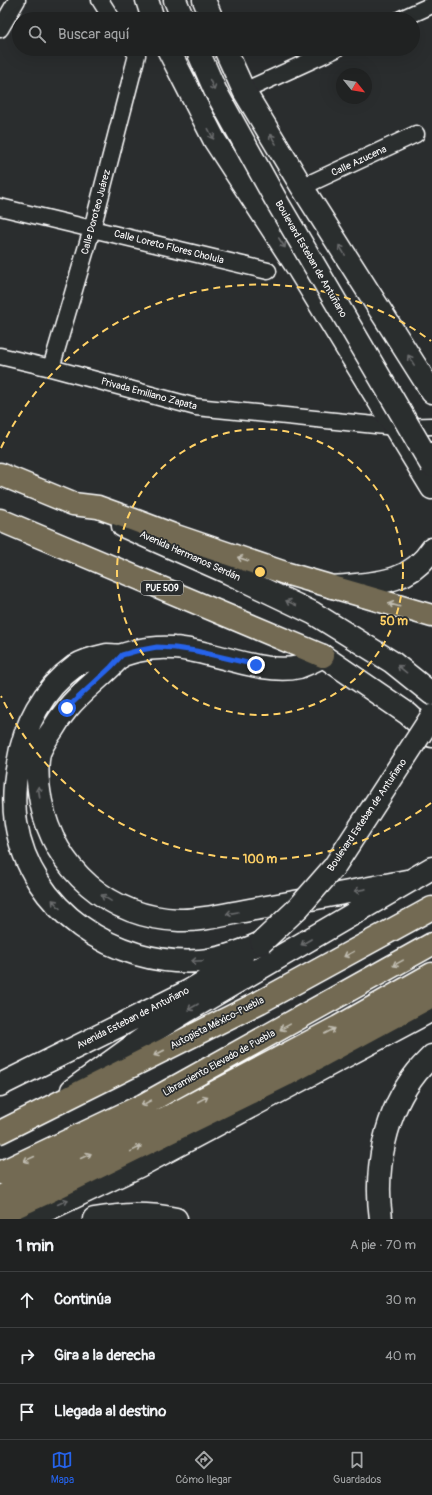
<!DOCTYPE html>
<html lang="es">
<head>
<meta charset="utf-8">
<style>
	body { margin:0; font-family:Pangolin,sans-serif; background:#282a2a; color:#f1f3f6 }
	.compass { position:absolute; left:336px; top:68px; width:36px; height:36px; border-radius:50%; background:#202222; box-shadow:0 4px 16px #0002; rotate:120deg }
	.stop { position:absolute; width:12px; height:12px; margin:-9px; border:3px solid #2563eb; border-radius:50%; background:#fff }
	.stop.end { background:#2563eb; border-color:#fff; box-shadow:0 1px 4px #0008 }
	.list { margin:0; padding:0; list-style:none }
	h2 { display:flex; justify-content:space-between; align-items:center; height:52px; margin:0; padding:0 16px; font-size:17px }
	h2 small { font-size:13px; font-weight:400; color:#a2a4a5 }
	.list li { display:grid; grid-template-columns:26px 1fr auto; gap:12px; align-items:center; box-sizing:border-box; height:56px; padding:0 16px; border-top:1px solid #3d3f40 }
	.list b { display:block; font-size:15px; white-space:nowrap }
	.list em { font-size:13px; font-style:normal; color:#a2a4a5 }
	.icon { flex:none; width:22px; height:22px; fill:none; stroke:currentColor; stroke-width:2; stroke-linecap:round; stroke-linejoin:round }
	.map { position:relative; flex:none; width:432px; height:1219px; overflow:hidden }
	.search { position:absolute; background:#202222; box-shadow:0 4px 16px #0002; left:12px; right:12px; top:12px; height:44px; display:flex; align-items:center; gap:10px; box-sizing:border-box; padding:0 14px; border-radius:22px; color:#a2a4a5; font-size:15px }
	.sheet { height:220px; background:#202222 }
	nav { display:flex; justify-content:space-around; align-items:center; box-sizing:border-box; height:56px; border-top:1px solid #3d3f40; background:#202222; font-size:11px; color:#a2a4a5 }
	nav a { display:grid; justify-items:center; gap:2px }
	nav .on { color:#2563eb }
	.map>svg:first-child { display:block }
</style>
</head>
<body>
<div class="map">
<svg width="432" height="1219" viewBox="0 0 432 1219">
	<rect width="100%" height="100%" fill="#2a2d2e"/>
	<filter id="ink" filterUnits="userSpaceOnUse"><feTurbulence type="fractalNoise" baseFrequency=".025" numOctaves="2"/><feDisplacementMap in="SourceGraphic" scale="8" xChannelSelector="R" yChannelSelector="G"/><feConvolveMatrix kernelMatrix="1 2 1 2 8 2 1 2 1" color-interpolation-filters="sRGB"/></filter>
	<g filter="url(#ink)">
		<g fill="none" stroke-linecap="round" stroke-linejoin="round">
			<g stroke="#fff" stroke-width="19">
				<path id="street" d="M100,0L112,19
					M401,19L432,5
					M0,29L17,0
					M244,91L336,49
					M302,187L416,134
					M0,207L268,271
					M0,356L51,368L196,407L395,427L432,426
					M51,368L92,229L137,55L133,49"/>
			</g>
			<g stroke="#fff" stroke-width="25">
				<path id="secondary" d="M147,0L153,19
					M175,0L183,19
					M204,0L212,19
					M168,49L215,141L299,270L432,488
					M225,49L244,91L302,187L432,392
					M123,526L229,573L313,613L392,662L432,694
					M332,587C372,583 408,586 432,549
					M122,655C105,675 83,689 67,709C62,715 57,722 53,729C48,736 42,745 39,753C36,768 38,787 41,802C55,870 109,917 179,920C204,921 230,913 255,909C307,900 360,890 412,880
					M261,943C241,952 222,959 200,961C115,967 30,910 16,823C13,803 14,784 18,764C24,725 43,689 75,666C83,661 98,657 107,655C112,655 117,656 122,655C127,654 132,652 136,651C149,648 161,647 174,648C211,650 264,676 299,667C307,664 316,660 323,656L408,714L432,736
					M0,1085L189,991L226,969L242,957
					M72,1090L148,1035L187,1011L432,868
					M28,1219L139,1166L432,1010
					M94,1219C123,1214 147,1213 176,1219
					M381,1219C374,1169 385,1112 417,1072C422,1066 427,1061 432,1056"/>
			</g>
			<g stroke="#fff" stroke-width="25">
				<path id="primary" d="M0,474L73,504L98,507L134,520L176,536L285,573L432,616
					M0,520L323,656"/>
			</g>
			<g stroke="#fff" stroke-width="25">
				<path id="highway" d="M0,1132L260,1002L432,908
					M0,1173L143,1105L432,944
					M0,1197L176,1113L338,1027L432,974
					M0,1214L46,1193L286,1075L432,996"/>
			</g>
			<use href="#street" stroke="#2a2d2e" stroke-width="16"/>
			<use href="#secondary" stroke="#2a2d2e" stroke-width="22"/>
			<use href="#primary" stroke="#736b52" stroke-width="22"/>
			<use href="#highway" stroke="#736b52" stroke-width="22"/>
			<g stroke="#fff" stroke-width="25" stroke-linecap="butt">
				<path id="secondary-bridge" d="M197,49L215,90L276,200L432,466
					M261,943L299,907L334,867L432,716"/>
			</g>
			<use href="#secondary-bridge" stroke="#2a2d2e" stroke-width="22"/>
		</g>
		<defs><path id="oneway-shaft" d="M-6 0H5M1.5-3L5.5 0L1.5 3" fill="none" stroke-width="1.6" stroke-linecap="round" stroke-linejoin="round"/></defs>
		<g stroke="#6a6c6d">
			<use href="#oneway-shaft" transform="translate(212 85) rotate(66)"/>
			<use href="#oneway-shaft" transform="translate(211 134) rotate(63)"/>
			<use href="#oneway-shaft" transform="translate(273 139) rotate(-121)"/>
			<use href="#oneway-shaft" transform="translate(282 243) rotate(57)"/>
			<use href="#oneway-shaft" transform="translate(342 250) rotate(-122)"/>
			<use href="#oneway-shaft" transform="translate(411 360) rotate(-122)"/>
			<use href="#oneway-shaft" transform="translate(291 603) rotate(-154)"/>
			<use href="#oneway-shaft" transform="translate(402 669) rotate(-141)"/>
			<use href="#oneway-shaft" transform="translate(39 792) rotate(-97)"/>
			<use href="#oneway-shaft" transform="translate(360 890) rotate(169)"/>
			<use href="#oneway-shaft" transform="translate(106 898) rotate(-149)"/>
			<use href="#oneway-shaft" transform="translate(56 904) rotate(-132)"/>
			<use href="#oneway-shaft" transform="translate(232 913) rotate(170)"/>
			<use href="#oneway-shaft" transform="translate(306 942) rotate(150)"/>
			<use href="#oneway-shaft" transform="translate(197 961) rotate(177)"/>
			<use href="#oneway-shaft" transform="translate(193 1007) rotate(150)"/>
			<use href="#oneway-shaft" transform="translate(63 1202) rotate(-25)"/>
		</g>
		<g stroke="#c0bcb1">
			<use href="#oneway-shaft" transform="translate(243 559) rotate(-161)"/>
			<use href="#oneway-shaft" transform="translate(394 605) rotate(-164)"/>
			<use href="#oneway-shaft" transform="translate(349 954) rotate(152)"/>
			<use href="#oneway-shaft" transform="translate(398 963) rotate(151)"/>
			<use href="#oneway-shaft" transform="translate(285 1027) rotate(151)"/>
			<use href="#oneway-shaft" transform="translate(330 1031) rotate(-28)"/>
			<use href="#oneway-shaft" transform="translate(159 1053) rotate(153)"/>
			<use href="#oneway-shaft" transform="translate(203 1099) rotate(-28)"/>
			<use href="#oneway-shaft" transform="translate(146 1103) rotate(152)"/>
			<use href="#oneway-shaft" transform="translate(136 1149) rotate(-26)"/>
			<use href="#oneway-shaft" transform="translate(86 1156) rotate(-25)"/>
			<use href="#oneway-shaft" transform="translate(29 1159) rotate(155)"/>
		</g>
	</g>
	<g fill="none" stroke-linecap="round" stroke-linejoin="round" filter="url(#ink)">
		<path stroke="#2563eb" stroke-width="5" d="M67,708L111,667L122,655L136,651L157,647L175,648L196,651L256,665"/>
	</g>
	<g fill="none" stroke="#ffd166" stroke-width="2" stroke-dasharray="7 5">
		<circle cx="260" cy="572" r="143"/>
		<path d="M431 803A287 287 0 0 1 1 696M1 448A287 287 0 0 1 431 341"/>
	</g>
	<g text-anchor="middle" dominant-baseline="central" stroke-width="3.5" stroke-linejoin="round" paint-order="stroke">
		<rect fill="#2a2d2e" stroke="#bfc0c0" stroke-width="1" x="141" y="581" width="42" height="14" rx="3"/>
		<g font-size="9" font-weight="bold" fill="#fff">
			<text x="162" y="588">PUE 509</text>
		</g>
		<g font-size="10" fill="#fff" stroke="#2a2d2e">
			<text transform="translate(359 161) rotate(-25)">Calle Azucena</text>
			<text transform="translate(96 212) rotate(-75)">Calle Doroteo Juárez</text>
			<text transform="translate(169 247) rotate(14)">Calle Loreto Flores Cholula</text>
			<text transform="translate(311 259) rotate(60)">Boulevard Esteban de Antuñano</text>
			<text transform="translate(149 394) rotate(15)">Privada Emiliano Zapata</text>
			<text transform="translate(190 556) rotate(24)">Avenida Hermanos Serdán</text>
			<text transform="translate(367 815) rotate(-56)">Boulevard Esteban de Antuñano</text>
			<text transform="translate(133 1018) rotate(-27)">Avenida Esteban de Antuñano</text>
			<text transform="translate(217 1023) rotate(-27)">Autopista México-Puebla</text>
			<text transform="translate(219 1063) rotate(-29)">Libramiento Elevado de Puebla</text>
		</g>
	</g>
	<circle cx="260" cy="572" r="6" fill="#ffd166" stroke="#2a2d2e" stroke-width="2"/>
	<g font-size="12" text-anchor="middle" font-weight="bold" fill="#ffd166" stroke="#2a2d2e" stroke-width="3.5" stroke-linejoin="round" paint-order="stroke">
		<text x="394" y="625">50 m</text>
		<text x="260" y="863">100 m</text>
	</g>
</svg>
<svg class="compass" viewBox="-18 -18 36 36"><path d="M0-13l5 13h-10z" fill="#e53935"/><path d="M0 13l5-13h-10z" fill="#a2a4a5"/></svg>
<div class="stop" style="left:67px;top:708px"></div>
<div class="stop end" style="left:256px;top:665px"></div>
<div class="search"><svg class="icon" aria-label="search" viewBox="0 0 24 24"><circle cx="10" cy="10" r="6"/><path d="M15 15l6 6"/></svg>Buscar aquí</div>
</div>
<section class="sheet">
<h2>1 min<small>A pie · 70 m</small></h2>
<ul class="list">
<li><svg class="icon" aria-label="ahead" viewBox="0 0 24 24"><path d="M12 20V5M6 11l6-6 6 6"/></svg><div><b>Continúa</b></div><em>30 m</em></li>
<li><svg class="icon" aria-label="right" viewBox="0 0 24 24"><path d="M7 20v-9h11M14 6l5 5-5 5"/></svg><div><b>Gira a la derecha</b></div><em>40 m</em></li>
<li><svg class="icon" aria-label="arrive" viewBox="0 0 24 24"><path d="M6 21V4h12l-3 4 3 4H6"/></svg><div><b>Llegada al destino</b></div></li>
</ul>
</section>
<nav>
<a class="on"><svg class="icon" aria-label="map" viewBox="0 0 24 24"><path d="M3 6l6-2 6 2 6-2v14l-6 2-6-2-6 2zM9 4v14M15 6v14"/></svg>Mapa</a>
<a><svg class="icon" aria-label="directions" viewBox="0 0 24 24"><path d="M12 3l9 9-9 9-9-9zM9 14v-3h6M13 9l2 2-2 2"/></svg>Cómo llegar</a>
<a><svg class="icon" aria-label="saved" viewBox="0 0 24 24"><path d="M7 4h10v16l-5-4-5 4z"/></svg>Guardados</a>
</nav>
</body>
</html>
